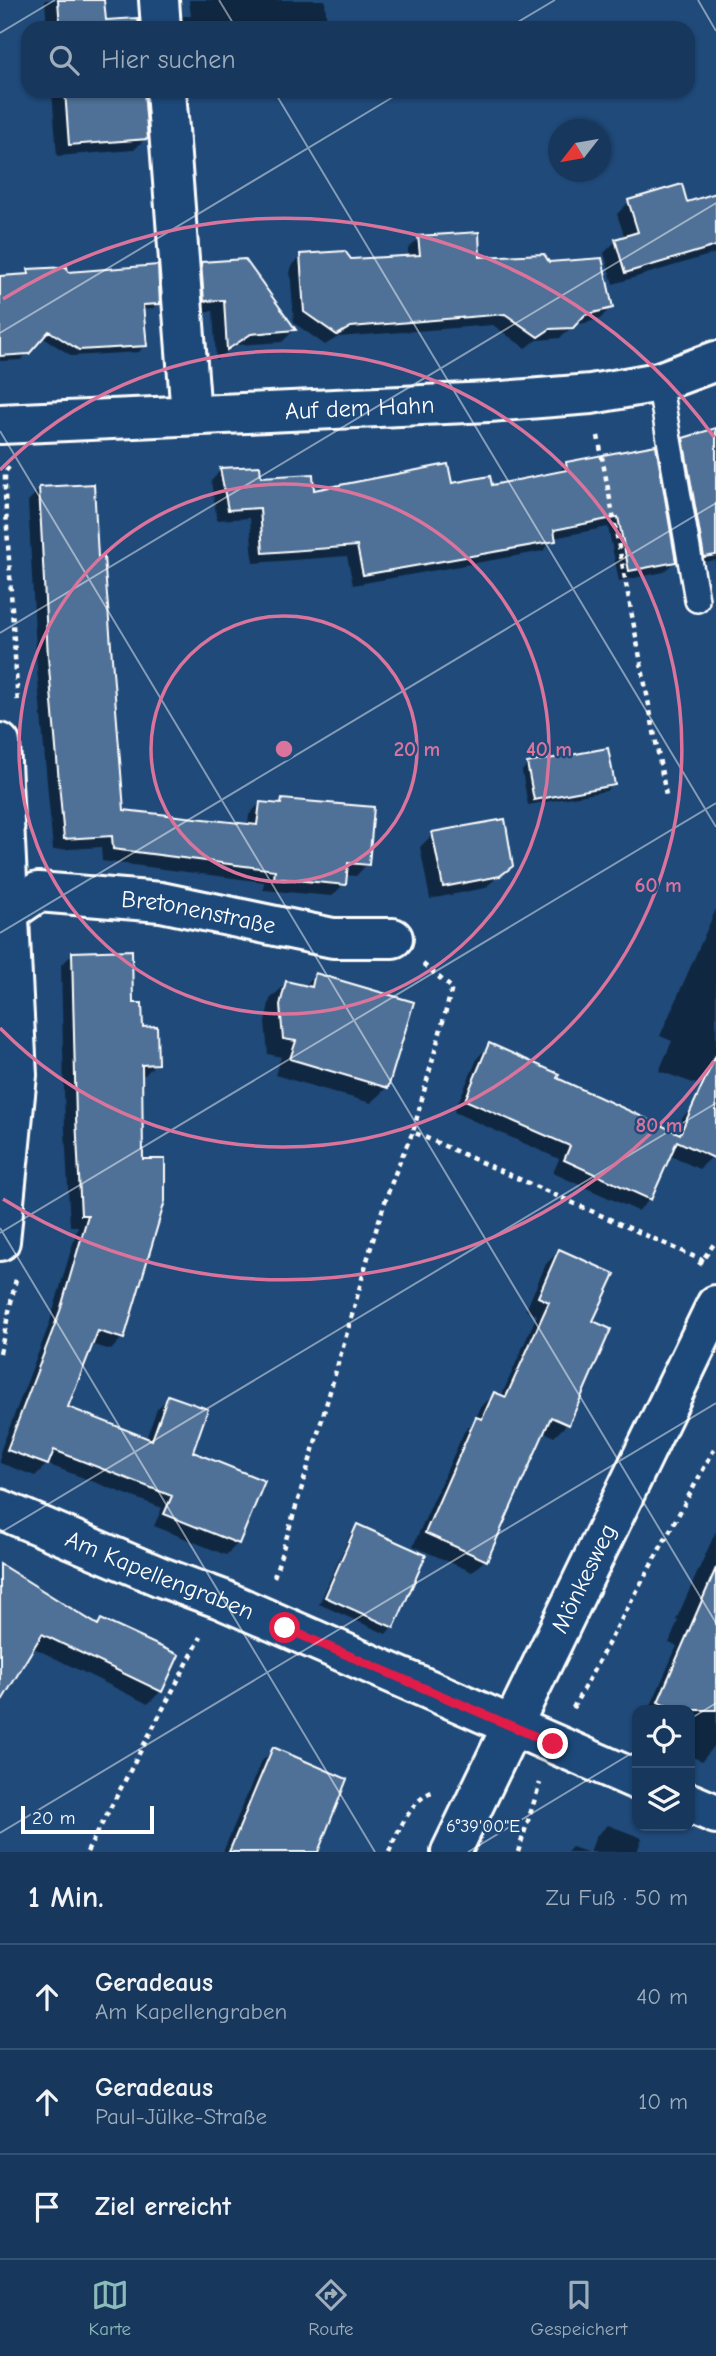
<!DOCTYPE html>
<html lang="de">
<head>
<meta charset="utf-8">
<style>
	body { margin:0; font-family:"Comic Neue",sans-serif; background:#203f62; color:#f1f3f6 }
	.controls { position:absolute; right:21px; bottom:21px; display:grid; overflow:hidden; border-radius:14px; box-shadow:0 2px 5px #0004 }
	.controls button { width:63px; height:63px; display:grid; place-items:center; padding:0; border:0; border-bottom:2px solid #365272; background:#17385c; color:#f1f3f6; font:35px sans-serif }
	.compass { position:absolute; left:548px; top:119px; width:63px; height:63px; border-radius:50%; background:#17385c; box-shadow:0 2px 5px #0004; rotate:239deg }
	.scale { position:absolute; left:21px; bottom:18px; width:133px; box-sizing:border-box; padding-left:7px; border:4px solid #fff; border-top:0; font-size:19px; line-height:24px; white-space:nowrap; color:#fff; -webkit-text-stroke:5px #1f4a7a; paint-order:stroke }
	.stop { position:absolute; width:21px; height:21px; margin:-16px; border:5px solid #e11d48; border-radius:50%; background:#fff }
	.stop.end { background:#e11d48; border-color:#fff; box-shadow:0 2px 7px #0008 }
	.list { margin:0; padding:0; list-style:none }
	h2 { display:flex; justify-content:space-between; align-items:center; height:91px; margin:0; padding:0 28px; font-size:30px }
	h2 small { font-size:23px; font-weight:400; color:#9eacbb }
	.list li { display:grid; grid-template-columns:46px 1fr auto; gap:21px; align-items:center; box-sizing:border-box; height:105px; padding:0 28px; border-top:2px solid #365272 }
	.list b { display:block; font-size:26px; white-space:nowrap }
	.list p { margin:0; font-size:23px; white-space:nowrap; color:#9eacbb }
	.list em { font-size:23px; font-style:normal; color:#9eacbb }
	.icon { flex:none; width:38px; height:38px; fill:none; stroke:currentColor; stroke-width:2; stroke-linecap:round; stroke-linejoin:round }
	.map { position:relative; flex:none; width:716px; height:1852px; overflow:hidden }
	.search { position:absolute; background:#17385c; box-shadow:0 2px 5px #0004; left:21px; right:21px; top:21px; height:77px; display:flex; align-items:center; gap:18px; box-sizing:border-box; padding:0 24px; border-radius:21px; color:#9eacbb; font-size:26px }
	.sheet { height:406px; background:#17385c }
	nav { display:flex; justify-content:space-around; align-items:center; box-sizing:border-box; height:98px; border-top:2px solid #365272; background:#17385c; font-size:19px; color:#9eacbb }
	nav a { display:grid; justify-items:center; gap:4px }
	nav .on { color:#8bbbb9 }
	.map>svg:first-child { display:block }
</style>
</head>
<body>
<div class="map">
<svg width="716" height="1852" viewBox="0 0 716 1852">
	<rect width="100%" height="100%" fill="#1f4a7a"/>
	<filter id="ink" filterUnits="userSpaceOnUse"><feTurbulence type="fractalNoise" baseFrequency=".0143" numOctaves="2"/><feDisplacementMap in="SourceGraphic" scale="14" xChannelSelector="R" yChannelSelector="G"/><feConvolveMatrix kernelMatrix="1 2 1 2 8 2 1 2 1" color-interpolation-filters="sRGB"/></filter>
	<g filter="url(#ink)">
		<path fill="#0007" d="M45,0H102L104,22L139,28H47Z
			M189,0H325L327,28H171L183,16H191Z
			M52,91H143L146,138L134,150L57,156Z
			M716,195V253L613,284L604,253L616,241L625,238L617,214L629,202L686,204Z
			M419,238L478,259L549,264L611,307L600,319L573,326L560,338L537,340L525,348L493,325L338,337L325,345L294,323L290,268L301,256L350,261L408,258V249Z
			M202,264L294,330L282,342L237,345L216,360L213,311L193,312L190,276Z
			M29,271L66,274L159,303L152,309L142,310L145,345L139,352L72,356L42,337L21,360L0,361V277L24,276Z
			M716,429V566L715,560L698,563L677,446L684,440Z
			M566,464L674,562L664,572L619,581L608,527L554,538L543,551L353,585L347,556L253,563L250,518L217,520L211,481L221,470L312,492L450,485L491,487L556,474Z
			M40,489L97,559L123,812L248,826L249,815L260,803L278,805L282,801L367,864L356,876L345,875L344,884L332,896L263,890L264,882L102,861L101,847L53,850L37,670L28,501Z
			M528,764L613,784L606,791L528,805L522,771Z
			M433,834L511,865L485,888L430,899L420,847Z
			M716,909V1063L696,1084L659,1071L672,1041L660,1036Z
			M73,954L132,1005L156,1063L145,1075H140L122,1338L111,1350L91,1344L66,1408L146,1439L157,1409L169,1397L191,1453L238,1543L226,1555L154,1526L162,1508L47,1464L35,1476L0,1463V1452L49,1325L78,1226H70L65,1130L61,965Z
			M316,975L387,1087L371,1103L275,1075L281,1057L268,1054L265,1022L270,999L287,983L304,987Z
			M490,1045L555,1079L675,1133L683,1117L695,1105L716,1114V1147L712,1157L699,1169L669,1155L650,1199L638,1211L553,1173L559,1159L454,1112L478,1057Z
			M559,1251L567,1424L554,1437L543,1431L485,1560L472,1572L413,1546L464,1432L475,1420L481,1407L494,1394L501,1397L537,1315L526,1310L546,1264Z
			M358,1526L392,1627L386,1634L319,1604L351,1533Z
			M716,1531V1744L702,1761L690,1756V1710H649L677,1646L669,1643L678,1621L676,1620Z
			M0,1567L96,1626L101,1621L176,1656L161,1691L148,1704L32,1647L0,1701Z
			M273,1750L314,1852H223L261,1762Z
			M608,1825L642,1838L637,1852H590L596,1836Z
			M572,1847L587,1852H567Z"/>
		<path fill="#507197" stroke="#fff" stroke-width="2" d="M58,0H104L106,20L138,18L139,28H60Z
			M65,91H144L148,139L69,145Z
			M682,184L687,202L716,193V246L625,273L615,239L638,232L628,200Z
			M479,232L480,257L544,254L549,262L602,258L613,308L585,315L573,328L550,329L538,337L505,314L351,327L337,335L304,312L300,254L345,251L351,259L420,255L418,236Z
			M245,259L296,330L251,334L227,350L224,300L204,301L201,262Z
			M158,265L160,304L143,305L147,346L79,350L49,331L29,354L0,356V276L29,274L28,269L67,267L68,272Z
			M716,428V555L704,557L683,438Z
			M656,445L676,562L629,571L618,517L554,530L556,541L363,575L357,546L263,553L260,508L228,510L220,468L260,466L261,477L313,474L314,490L448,464L452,483L490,476L492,485L567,470L566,462Z
			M94,484L98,557H104L124,810L257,825L260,802L281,804L282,799L374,807L369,865L348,863L346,885L274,878L275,870L113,849L112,836L64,839L48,657L39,487Z
			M608,748L615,785L534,800L527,763Z
			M505,819L513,866L500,876L443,887L432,832Z
			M132,950L133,1003H142L143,1027L157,1026L158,1064L142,1065L143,1159H165V1201L124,1339L98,1331L68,1407L152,1440L168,1395L208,1409L193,1452L265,1481L239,1544L164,1514L172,1496L54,1450L48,1465L7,1450L60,1311L88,1215H81L76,1118L72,952Z
			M315,973L414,1002L388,1088L290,1059L296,1041L283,1039L280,1005L286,981L312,987Z
			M489,1043L559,1074L557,1078L680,1134L716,1055V1159L677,1141L651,1200L564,1160L570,1146L465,1100Z
			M559,1249L615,1274L593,1321L611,1329L569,1425L551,1417L487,1561L425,1533L476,1417L482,1419L494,1392L506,1397L549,1302L538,1297Z
			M357,1524L426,1555L394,1628L325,1597Z
			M0,1564L98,1625L101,1619L179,1655L162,1692L42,1634L0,1704Z
			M716,1568V1710H677L658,1702Z
			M273,1747L347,1779L318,1852H229Z"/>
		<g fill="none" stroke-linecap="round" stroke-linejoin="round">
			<g stroke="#fff" stroke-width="28">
				<path id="service" d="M659,382L697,600"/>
			</g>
			<g stroke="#fff" stroke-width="44">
				<g id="minor">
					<path d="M159,0L161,28"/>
					<path d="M166,91L191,415"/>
					<path id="s1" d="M0,424L489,402L591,394L659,382L716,361"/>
					<path d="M0,743L17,1075L0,1241"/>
					<path id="s2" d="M0,918L38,892L161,902L333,938H393"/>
					<path id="s3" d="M0,1509L161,1577L221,1599L637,1780"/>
					<path d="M690,1803L716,1814"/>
					<path id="s4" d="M451,1852L716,1305"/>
				</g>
			</g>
			<path stroke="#fff" stroke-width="4.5" stroke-dasharray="5 5" stroke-linecap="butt" d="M598,436L666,795
				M9,467L5,472V495L18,705
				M423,964L452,988L413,1132L704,1261
				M699,1265L716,1241
				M0,1353L16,1279
				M274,1577C302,1490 327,1402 352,1315C369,1254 385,1190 413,1132
				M573,1708L716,1446
				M87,1852L201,1637
				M389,1852C397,1833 412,1799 432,1792
				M518,1852L540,1783"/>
			<use href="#service" stroke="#1f4a7a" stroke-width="23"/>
			<use href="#minor" stroke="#1f4a7a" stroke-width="38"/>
		</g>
	</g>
	<g fill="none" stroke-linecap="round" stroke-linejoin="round" filter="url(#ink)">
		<path stroke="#e11d48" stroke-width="9" d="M285,1628L553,1744"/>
	</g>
	<path fill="none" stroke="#fff" stroke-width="2" stroke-opacity="0.45" d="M219,0L236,28M698,0L716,31M508,28L555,0M0,33L55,0M274,91L716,827M0,333L403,91M0,431L716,1623M0,633L716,203M0,933L716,503M0,1228L375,1852M0,1233L716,803M0,1533L716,1103M690,1719L716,1703M0,1833L716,1403M468,1852L637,1750"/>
	<g fill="none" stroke="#da749d" stroke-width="3.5">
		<circle cx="284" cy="749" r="133"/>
		<circle cx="284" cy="749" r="265"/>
		<path d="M0 470A398 398 0 1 1 0 1028"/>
		<path d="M714 1061A531 531 0 0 1 3 1199M3 299A531 531 0 0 1 714 437"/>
	</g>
	<g text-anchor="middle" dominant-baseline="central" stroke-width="5" stroke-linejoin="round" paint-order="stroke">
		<g font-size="24" fill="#fff" stroke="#1f4a7a">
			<text stroke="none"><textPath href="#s1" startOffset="360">Auf dem Hahn</textPath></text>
			<text stroke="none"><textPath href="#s2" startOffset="208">Bretonenstraße</textPath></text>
			<text stroke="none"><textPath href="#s3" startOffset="173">Am Kapellengraben</textPath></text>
			<text stroke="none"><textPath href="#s4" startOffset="304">Mönkesweg</textPath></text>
		</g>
	</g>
	<g font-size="18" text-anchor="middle" fill="#fff" stroke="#1f4a7a" stroke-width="5" stroke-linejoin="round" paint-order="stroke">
		<text x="483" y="1832">6°39'00"E</text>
	</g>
	<circle cx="284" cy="749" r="10" fill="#da749d" stroke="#1f4a7a" stroke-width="3.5"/>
	<g font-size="21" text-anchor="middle" font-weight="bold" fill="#da749d" stroke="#1f4a7a" stroke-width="5" stroke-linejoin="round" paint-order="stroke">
		<text x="417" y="756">20 m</text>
		<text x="549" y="756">40 m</text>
		<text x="658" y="892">60 m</text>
		<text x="659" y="1132">80 m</text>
	</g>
</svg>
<div class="controls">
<button><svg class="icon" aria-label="locate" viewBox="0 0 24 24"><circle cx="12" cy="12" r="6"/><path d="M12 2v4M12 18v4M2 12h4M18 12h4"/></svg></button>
<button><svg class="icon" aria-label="layers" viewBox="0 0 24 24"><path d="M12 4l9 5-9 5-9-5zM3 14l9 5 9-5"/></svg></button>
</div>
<svg class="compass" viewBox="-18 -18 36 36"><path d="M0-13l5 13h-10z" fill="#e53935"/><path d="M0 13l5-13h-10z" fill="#9eacbb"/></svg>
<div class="scale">20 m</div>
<div class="stop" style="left:285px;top:1628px"></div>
<div class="stop end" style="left:553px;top:1744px"></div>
<div class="search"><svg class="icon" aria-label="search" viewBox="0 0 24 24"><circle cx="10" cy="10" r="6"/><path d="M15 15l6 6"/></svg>Hier suchen</div>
</div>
<section class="sheet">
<h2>1 Min.<small>Zu Fuß · 50 m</small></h2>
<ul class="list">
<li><svg class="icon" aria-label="ahead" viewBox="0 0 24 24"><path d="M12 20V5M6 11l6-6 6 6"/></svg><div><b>Geradeaus</b><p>Am Kapellengraben</p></div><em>40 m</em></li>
<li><svg class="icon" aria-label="ahead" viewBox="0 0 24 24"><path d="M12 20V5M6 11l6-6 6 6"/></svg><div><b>Geradeaus</b><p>Paul-Jülke-Straße</p></div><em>10 m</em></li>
<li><svg class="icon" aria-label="arrive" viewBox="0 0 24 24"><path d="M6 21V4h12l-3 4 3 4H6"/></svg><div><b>Ziel erreicht</b></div></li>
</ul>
</section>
<nav>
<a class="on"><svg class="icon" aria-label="map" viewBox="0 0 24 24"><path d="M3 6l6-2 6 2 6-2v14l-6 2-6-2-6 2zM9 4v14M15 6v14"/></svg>Karte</a>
<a><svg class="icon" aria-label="directions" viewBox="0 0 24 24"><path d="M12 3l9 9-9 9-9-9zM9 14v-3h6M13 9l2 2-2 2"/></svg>Route</a>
<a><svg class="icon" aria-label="saved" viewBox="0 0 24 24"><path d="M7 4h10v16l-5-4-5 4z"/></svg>Gespeichert</a>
</nav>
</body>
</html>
